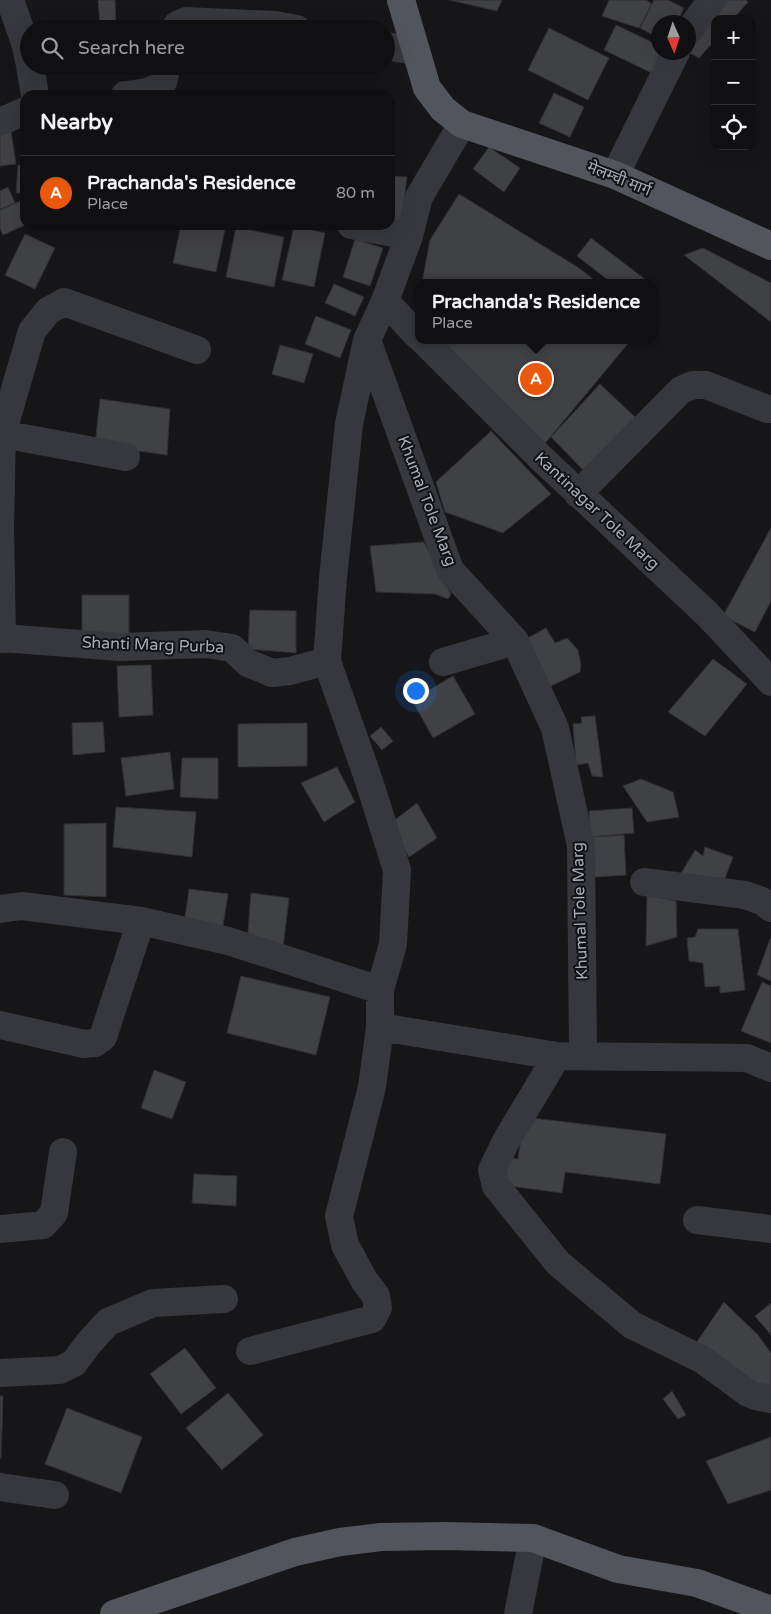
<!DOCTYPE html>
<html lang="en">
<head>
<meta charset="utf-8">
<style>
	body { margin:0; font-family:"Varela Round","Noto Sans Devanagari",sans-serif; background:#19191b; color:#f1f3f6 }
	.controls { position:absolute; right:15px; top:15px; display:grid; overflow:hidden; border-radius:10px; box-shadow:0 5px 20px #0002 }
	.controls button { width:45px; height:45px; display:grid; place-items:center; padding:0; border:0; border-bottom:1px solid #303032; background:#101012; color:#f1f3f6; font:25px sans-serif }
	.compass { position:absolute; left:651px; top:15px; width:45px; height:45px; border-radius:50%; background:#101012; box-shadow:0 5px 20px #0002; rotate:177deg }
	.you { position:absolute; left:415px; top:690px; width:18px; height:18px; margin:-12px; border:4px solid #fff; border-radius:50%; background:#1a73e8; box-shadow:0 0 0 8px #1a73e833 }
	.badge { display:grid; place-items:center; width:32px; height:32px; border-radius:50%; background:#ea580c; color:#fff; font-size:16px; font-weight:700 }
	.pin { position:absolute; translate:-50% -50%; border:2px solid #fff; box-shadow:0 1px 5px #0006 }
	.popup { position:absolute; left:415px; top:279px; width:242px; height:65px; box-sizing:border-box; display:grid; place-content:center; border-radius:10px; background:#101012; filter:drop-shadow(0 1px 4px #0005); font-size:16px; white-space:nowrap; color:#9c9d9f }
	.popup b { font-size:19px; color:#f1f3f6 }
	.popup::after { content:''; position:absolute; left:50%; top:100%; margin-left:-10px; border:10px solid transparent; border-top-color:#101012 }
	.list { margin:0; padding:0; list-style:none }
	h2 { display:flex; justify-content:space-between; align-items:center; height:65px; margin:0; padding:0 20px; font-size:21px }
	h2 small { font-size:16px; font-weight:400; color:#9c9d9f }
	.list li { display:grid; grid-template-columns:32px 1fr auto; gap:15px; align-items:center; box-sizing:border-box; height:75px; padding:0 20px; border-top:1px solid #303032 }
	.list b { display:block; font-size:19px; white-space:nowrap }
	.list p { margin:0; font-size:16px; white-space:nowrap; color:#9c9d9f }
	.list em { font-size:16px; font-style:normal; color:#9c9d9f }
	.icon { flex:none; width:28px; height:28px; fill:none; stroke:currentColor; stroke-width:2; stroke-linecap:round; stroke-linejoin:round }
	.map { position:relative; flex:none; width:771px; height:1614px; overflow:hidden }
	.search { position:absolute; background:#101012; box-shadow:0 5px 20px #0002; left:20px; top:20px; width:375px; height:55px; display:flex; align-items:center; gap:12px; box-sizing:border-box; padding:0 18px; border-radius:28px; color:#9c9d9f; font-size:19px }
	.panel { position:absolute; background:#101012; box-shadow:0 5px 20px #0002; left:20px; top:90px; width:375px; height:140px; border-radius:15px }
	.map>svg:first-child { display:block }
</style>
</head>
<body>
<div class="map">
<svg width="771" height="1614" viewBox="0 0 771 1614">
	<rect width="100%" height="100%" fill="#161618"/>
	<path fill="#404145" stroke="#303034" d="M98,0H115L116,26H100Z
		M449,0H502L497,11Z
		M609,0H646L652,4L639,28L602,16Z
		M654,0H668L684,8L677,22H658V38L640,28Z
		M725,0H746L748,2L733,19H715V40L699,58L688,52V48Z
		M616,25L658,45V52H667L656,75L604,50Z
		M549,28L609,58L588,100L528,70Z
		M554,93L584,107L570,137L539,123Z
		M24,125H25V162H24Z
		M11,131L16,164L0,166V132Z
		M489,147L520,168L504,192L473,169Z
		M18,165H25V193H16Z
		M390,176L407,177L401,224L390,223Z
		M8,187L15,203L0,209V191Z
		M459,194L579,268L598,283H422L430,240Z
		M25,199V225L3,235L0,229V210Z
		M181,225H226L216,272L173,263Z
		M294,226L325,233L314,287L282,280Z
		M236,227L284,237L274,287L226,277Z
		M25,234L55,248L35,289L5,275Z
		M591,238L650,283H612L577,256Z
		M355,239L383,248L370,286L343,277Z
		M703,248L771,283V322L684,255Z
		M334,284L364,297L355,316L325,303Z
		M316,316L351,330L340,358L305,344Z
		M435,340H631L542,447Z
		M280,345L313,354L304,383L272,374Z
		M600,384L637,419L585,472L551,437Z
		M100,399L170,409L167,455L95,445Z
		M491,431L551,494L503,533L445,512L436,482Z
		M771,528V601L755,632L723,616Z
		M424,542L451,594L448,599L435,594L376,592L370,546Z
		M82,595H129V637L82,636Z
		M250,610L296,611V653L248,649Z
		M546,628L555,643L567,638L578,650L581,665L580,672L547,688L524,640Z
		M713,659L747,684L705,736L668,712Z
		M151,665L153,715L119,717L117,666Z
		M453,676L475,714L433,738L412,700Z
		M595,716L603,777L592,776L588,763L576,765L573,724L582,723L581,717Z
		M103,722L105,752L73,755L72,723Z
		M307,723V766L238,767V724Z
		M381,727L393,741L382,750L370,736Z
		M170,752L174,789L126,796L121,758Z
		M182,758H218V799L180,797Z
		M337,767L355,802L324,822L301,783Z
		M641,779L673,792L679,817L647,822L623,786Z
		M417,803L437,838L409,857L391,823Z
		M116,807L196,812L192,857L113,847Z
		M632,808L634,833L591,837L589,811Z
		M106,823V897L64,895V824Z
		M624,835L626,875L594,877L591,837Z
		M705,847L733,857L721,889L679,877L695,850L703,856Z
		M189,889L228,894L222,932L184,925Z
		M251,893L289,898L282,956L247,944Z
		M647,895L676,901L677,937L646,946Z
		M698,929H738L745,990L720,993V986L705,987L703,963L689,961L687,938L695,937Z
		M770,939H771V981L757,975Z
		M241,976L330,997L316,1055L227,1033Z
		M762,982L771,986V1043L741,1031Z
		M154,1070L186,1082L172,1119L141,1108Z
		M524,1117L666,1134L660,1184L565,1172L562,1193L502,1185L506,1158L518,1159Z
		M194,1174L237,1176L236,1206L192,1203Z
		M724,1302L758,1335L771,1353V1395L696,1343Z
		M771,1303V1335L755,1316Z
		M185,1348L216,1388L181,1414L150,1374Z
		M672,1391L686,1415L678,1419L663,1399Z
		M228,1393L263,1435L222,1470L186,1428Z
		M0,1396H3L1,1458H0Z
		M67,1408L142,1437L121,1493L45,1464Z
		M771,1437V1490L728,1504L706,1461Z"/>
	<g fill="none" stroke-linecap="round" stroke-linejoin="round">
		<path stroke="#37383d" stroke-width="28" d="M10,0L26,46L29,61
			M175,29L177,25L186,21L275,25L297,29
			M688,32L712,0
			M386,46L415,51
			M30,66L35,95
			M125,95C137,94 155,93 163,82C165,78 165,71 166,66
			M0,122L25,111
			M462,124L419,197L409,236L385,301L367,340L450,570L515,641L555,728L581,846L583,1056
			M615,175L676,52
			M351,225L409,236
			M385,301L418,336
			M423,340L540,457L707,614L771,682
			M2,434L126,457
			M578,494L681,390L693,385H706L767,409H771
			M2,638L0,527L2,434L32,331L48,311L64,302L197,350
			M0,639L2,638L120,647L206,644L232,648L248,663L272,673L290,671L327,661
			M443,662L515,641
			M644,882L745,895L762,901L771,908
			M0,909L22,906L141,921L228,941L380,990
			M0,1025L84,1044L95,1043L103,1037L141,921
			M380,1027L557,1056
			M771,1068L747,1058L557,1056L506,1141L492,1170L496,1186L558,1263L632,1325L703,1360L748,1393L755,1396L771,1399
			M697,1220L771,1229
			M0,1229L43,1225L54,1213L63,1152
			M250,1351L372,1319L378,1308L376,1296L364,1280L345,1245L339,1216L372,1087L380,1027V990L393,944L397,870L369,781L327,661L333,578L349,424L367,340
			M0,1373L60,1370L74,1363L88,1344L108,1322L153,1303L224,1299
			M0,1487L55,1495
			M518,1614L533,1538"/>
		<path stroke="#53555c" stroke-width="28" d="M401,0L427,88L443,109L462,124L615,175L771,246
			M114,1614L295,1552L340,1542L381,1537L445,1536L533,1538L618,1569L697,1583L771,1610"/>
	</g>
	<g text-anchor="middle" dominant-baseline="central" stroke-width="4" stroke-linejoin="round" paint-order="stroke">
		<g font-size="16" fill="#a8adb8" stroke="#111113">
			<text transform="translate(619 179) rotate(22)">मेलम्ची मार्ग</text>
			<text transform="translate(427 501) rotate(69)">Khumal Tole Marg</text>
			<text transform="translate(597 511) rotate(43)">Kantinagar Tole Marg</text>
			<text transform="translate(153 645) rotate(2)">Shanti Marg Purba</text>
			<text transform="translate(580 911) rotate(-92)">Khumal Tole Marg</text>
		</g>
	</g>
</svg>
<div class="controls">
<button>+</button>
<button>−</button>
<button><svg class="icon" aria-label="locate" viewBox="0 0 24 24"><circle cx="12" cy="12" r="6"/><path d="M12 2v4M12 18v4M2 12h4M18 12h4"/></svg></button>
</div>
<svg class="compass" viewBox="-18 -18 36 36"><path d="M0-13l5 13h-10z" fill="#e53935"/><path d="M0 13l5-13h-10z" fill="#9c9d9f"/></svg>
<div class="you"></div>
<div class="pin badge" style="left:536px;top:379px">A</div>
<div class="popup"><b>Prachanda's Residence</b>Place</div>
<div class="search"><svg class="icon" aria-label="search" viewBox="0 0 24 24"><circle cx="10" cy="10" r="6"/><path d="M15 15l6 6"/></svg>Search here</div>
<section class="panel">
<h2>Nearby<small></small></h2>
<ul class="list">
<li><span class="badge">A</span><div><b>Prachanda's Residence</b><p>Place</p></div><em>80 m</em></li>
</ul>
</section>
</div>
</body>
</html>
